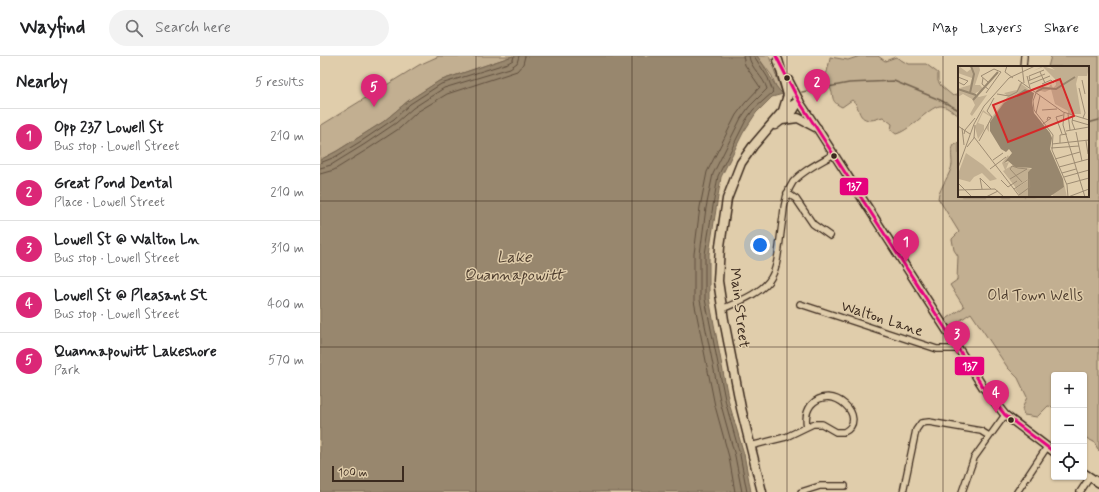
<!DOCTYPE html>
<html lang="en">
<head>
<meta charset="utf-8">
<style>
	body { margin:0; font-family:Mynerve,sans-serif; background:#f2f2f2; color:#202124 }
	.controls { position:absolute; right:12px; bottom:12px; display:grid; overflow:hidden; border-radius:4px; box-shadow:0 1px 3px #0004 }
	.controls button { width:36px; height:36px; display:grid; place-items:center; padding:0; border:0; border-bottom:1px solid #e0e0e0; background:#fff; color:#202124; font:20px sans-serif }
	.scale { position:absolute; left:12px; bottom:10px; width:72px; box-sizing:border-box; padding-left:4px; border:2px solid #3b2a1e; border-top:0; font-size:11px; line-height:14px; white-space:nowrap; color:#3b2a1e; -webkit-text-stroke:3px #e0cdab; paint-order:stroke }
	.you { position:absolute; left:440px; top:189px; width:14px; height:14px; margin:-10px; border:3px solid #fff; border-radius:50%; background:#1a73e8; box-shadow:0 0 0 6px #1a73e833 }
	.badge { display:grid; place-items:center; width:26px; height:26px; border-radius:50%; background:#db2777; color:#fff; font-size:13px; font-weight:700 }
	.pin { position:absolute; translate:-50% -33px; filter:drop-shadow(0 1px 2px #0008) }
	.pin::after { content:''; position:absolute; top:21px; width:14px; height:12px; background:inherit; clip-path:polygon(0 0,100% 0,50% 100%) }
	.list { margin:0; padding:0; list-style:none }
	h2 { display:flex; justify-content:space-between; align-items:center; height:52px; margin:0; padding:0 16px; font-size:17px }
	h2 small { font-size:13px; font-weight:400; color:#757577 }
	.list li { display:grid; grid-template-columns:26px 1fr auto; gap:12px; align-items:center; box-sizing:border-box; height:56px; padding:0 16px; border-top:1px solid #e0e0e0 }
	.list b { display:block; font-size:15px; white-space:nowrap }
	.list p { margin:0; font-size:13px; white-space:nowrap; color:#757577 }
	.list em { font-size:13px; font-style:normal; color:#757577 }
	.icon { flex:none; width:22px; height:22px; fill:none; stroke:currentColor; stroke-width:2; stroke-linecap:round; stroke-linejoin:round }
	.map { position:relative; flex:none; width:779px; height:436px; overflow:hidden }
	header { display:flex; align-items:center; gap:24px; box-sizing:border-box; height:56px; padding:0 20px; background:#fff; border-bottom:1px solid #e0e0e0 }
	header strong { font-size:19px }
	nav { display:flex; gap:22px; margin-inline-start:auto; font-size:14px }
	.search { width:280px; height:36px; background:#f2f2f2; display:flex; align-items:center; gap:10px; box-sizing:border-box; padding:0 14px; border-radius:22px; color:#757577; font-size:15px }
	main { display:flex }
	aside { flex:1; background:#fff }
	.map>svg:first-child { display:block }
</style>
</head>
<body>
<header>
<strong>Wayfind</strong>
<div class="search"><svg class="icon" aria-label="search" viewBox="0 0 24 24"><circle cx="10" cy="10" r="6"/><path d="M15 15l6 6"/></svg>Search here</div>
<nav><a>Map</a><a>Layers</a><a>Share</a></nav>
</header>
<main>
<aside>
<h2>Nearby<small>5 results</small></h2>
<ul class="list">
<li><span class="badge">1</span><div><b>Opp 237 Lowell St</b><p>Bus stop · Lowell Street</p></div><em>210 m</em></li>
<li><span class="badge">2</span><div><b>Great Pond Dental</b><p>Place · Lowell Street</p></div><em>210 m</em></li>
<li><span class="badge">3</span><div><b>Lowell St @ Walton Ln</b><p>Bus stop · Lowell Street</p></div><em>310 m</em></li>
<li><span class="badge">4</span><div><b>Lowell St @ Pleasant St</b><p>Bus stop · Lowell Street</p></div><em>400 m</em></li>
<li><span class="badge">5</span><div><b>Quannapowitt Lakeshore</b><p>Park</p></div><em>570 m</em></li>
</ul>
</aside>
<div class="map">
<svg width="779" height="436" viewBox="0 0 779 436">
	<rect width="100%" height="100%" fill="#e0cdab"/>
	<filter id="ink" filterUnits="userSpaceOnUse"><feTurbulence type="fractalNoise" baseFrequency=".025" numOctaves="2"/><feDisplacementMap in="SourceGraphic" scale="8" xChannelSelector="R" yChannelSelector="G"/><feConvolveMatrix kernelMatrix="1 2 1 2 8 2 1 2 1" color-interpolation-filters="sRGB"/></filter>
	<g filter="url(#ink)">
		<path fill="#c2af91" stroke="#7e6c58" d="M119,0H193L119,25L88,45L63,66L17,95L0,104V70L99,9Z
			M437,0H449L463,38L457,34L452,20Z
			M540,0H558L565,5L576,1L588,8H606L618,17V25L621,30L633,40L639,38V59C633,57 628,51 622,50C611,48 592,74 576,78L571,74L572,68L563,61C558,62 555,64 550,64C536,63 541,50 532,44L522,51C509,45 515,40 510,32C508,30 504,28 502,25L507,16L510,3V1L528,4Z
			M731,0H779V395L774,386L764,381V319H734V351L728,350L717,361L704,359L702,353L707,341L698,322L688,312L651,257L630,271L625,264L644,251L630,229L637,224L638,200L634,194L632,183L639,176L618,142C620,131 631,118 632,108C632,101 630,96 634,89L639,87V140H768V11H728Z"/>
		<path fill="#98876e" stroke="#73624e" d="M193,0H437C446,11 454,31 463,38L452,41L436,57L423,77L401,121L389,198V242L409,347L424,398L431,436H0V104L17,95L63,66L88,45L119,25Z"/>
		<g fill="none" stroke-linecap="round" stroke-linejoin="round">
			<path stroke="#604f3e" stroke-width="1" d="M0,107L15,101L43,84L74,63L90,48L121,28L188,7L193,4L194,0
				M0,112L11,109L45,88L76,67L93,52L124,32L190,12L197,7L199,0
				M0,118L14,114L48,93L80,72L97,56L127,38L197,15L203,8L205,0
				M415,436L409,401L395,350L374,245V198L380,151L387,116L416,59L425,47L440,31L425,9L423,0
				M422,436L415,400L401,349L380,244V198L386,152L393,118L421,62L429,51L447,33C444,21 430,12 429,0
				M427,436L420,399L406,348L385,243V198L398,120L426,64L433,54L453,36L448,22L434,0"/>
			<path stroke="#73624e" stroke-width="1.5" d="M482,36L529,27L574,25L620,44L639,54
				M768,67L779,64"/>
			<g stroke="#3b2a1e" stroke-width="8">
				<path id="street" d="M703,11L704,0
					M467,137L476,143L493,168L510,180
					M480,248L617,293H638
					M402,253C463,228 454,221 463,161C464,148 466,136 473,126C483,114 501,106 514,98
					M430,390L466,381L493,368H502L516,376H524C550,363 512,325 491,349C486,356 485,362 487,370
					M481,436L500,430H525
					M583,436L596,374L601,367L609,366L661,375L669,380
					M642,436L654,402L685,359
					M697,436L727,391
					M760,436L770,421"/>
			</g>
			<g stroke="#3b2a1e" stroke-width="10">
				<path id="secondary" d="M479,45L497,72L663,331L685,359L734,396
					M764,417L779,427"/>
			</g>
			<g stroke="#3b2a1e" stroke-width="11">
				<path id="primary" d="M458,4L468,39L463,55
					M468,24L479,45
					M462,64L478,62L497,72
					M455,69L473,55L479,45
					M442,436L421,352L404,264L398,225L400,190L407,143L421,107L433,90L462,56L479,45"/>
			</g>
			<use href="#street" stroke="#e0cdab" stroke-width="5.5"/>
			<use href="#secondary" stroke="#e0cdab" stroke-width="7"/>
			<use href="#primary" stroke="#e0cdab" stroke-width="8"/>
			<g stroke="#e0cdab" stroke-width="6">
				<path id="bus-1" d="M456,0L479,45L663,331L685,359L734,396"/>
			</g>
			<use href="#bus-1" stroke="#e5007d" stroke-width="3"/>
		</g>
	</g>
	<path fill="none" stroke="#3b2a1e" stroke-width="1" stroke-opacity="0.55" d="M156,0V436M312,0V436M467,0V436M623,0V436M0,145H779M0,291H779"/>
	<g fill="#3b2a1e" stroke="#e0cdab" stroke-width="1.5">
		<circle cx="467" cy="22" r="3.5"/>
		<circle cx="514" cy="100" r="3.5"/>
		<circle cx="691" cy="364" r="3.5"/>
	</g>
	<g text-anchor="middle" dominant-baseline="central" stroke-width="3" stroke-linejoin="round" paint-order="stroke">
		<g font-size="15" fill="#4f3e2f" stroke="#e0cdab">
			<text x="715" y="240">Old Town Wells</text>
		</g>
		<g font-size="15" fill="#3b2a1e" stroke="#e0cdab">
			<text transform="translate(419 252) rotate(83)">Main Street</text>
			<text transform="translate(562 263) rotate(18)">Walton Lane</text>
		</g>
		<g font-size="16" font-style="italic" fill="#4e3d2e" stroke="#e0cdab">
			<text x="194" y="201">Lake<tspan x="194" dy="18">Quannapowitt</tspan></text>
		</g>
	</g>
	<g transform="translate(638 10)">
		<rect width="131" height="131" fill="#e0cdab"/>
		<path d="M12,0H21L22,4L17,19H22L25,23L16,28L21,31L29,29L14,50L12,48L17,39L14,33L5,28L0,31V23L6,25L2,22L12,19L14,12L0,7V3L2,1L9,6L13,3ZM85,0L97,4L91,0H128L131,2L129,10H120L118,18L123,48H110V45L97,38L93,23L87,26L79,24L82,20L91,21L93,18L95,22L98,19L97,13L85,1L75,5ZM62,17L76,27L66,24L47,37L31,57V66L28,62L33,51L25,46L20,57L26,59V64L20,73L17,61L25,44L34,51L50,30L46,27L59,24ZM8,87L25,99L39,113L32,115L24,107L16,111L12,116L1,113L0,108ZM50,89L51,91L47,97L51,96L48,103L55,99L74,103L70,106L71,112L58,122L45,105L47,104L44,97ZM105,113L109,131L95,130L94,128L91,131L92,128L106,121ZM71,114L70,131H63L57,123Z" fill="#c2af91"/>
		<path d="M67,23L76,27L74,36L76,47L92,67L94,72L92,83L105,113L106,121L91,131H70V106L74,102L57,101L50,95L46,97L54,87L51,83L48,86L43,83L32,65V56L46,37Z" fill="#98876e"/>
		<path fill="none" stroke="#98876e" stroke-width="2" d="M0,23L18,29M78,26L85,22L98,23L117,11M12,27L16,8L13,0M15,34L40,6"/>
		<path fill="none" stroke="#9e8c73" stroke-width="1" d="M31,0H48M49,0L47,6L55,12M64,0L66,17M82,6L87,17M69,10L72,22M0,11L10,15L6,19L0,16M25,12L24,18L30,23M60,14L105,46L131,54M72,14L71,10L86,4M124,14L127,28M70,15L87,8M72,18L92,10M84,18L93,14L96,17M121,22L127,47L125,52M28,27L43,6L36,3L23,10L30,16M78,27L75,35L76,44L95,69L94,84L109,119L110,131M39,28L51,30L59,26L64,16M84,44L99,43M78,47L82,30M106,47L105,59L127,131M110,48L112,64M115,49L114,56L117,64M114,54L131,59M85,58L93,52L90,51L89,54M0,60L12,68M4,62L6,79M108,65L131,61M118,66L124,95M6,68L7,64L17,52M104,68L98,51L105,49M16,71L62,131M21,75L34,51L29,45L36,32M128,75L130,88M102,77V69L109,68M94,78L131,74M9,81L16,72L17,59M93,82L121,80M97,93L122,86M35,94L45,87M101,101L131,93M0,102L16,58L26,40L51,12L77,0M60,102L54,100L52,103L64,116M32,103L48,91M104,107L118,103M106,111L131,104M52,113L69,103L60,102M43,114L50,121L59,115M0,117L14,131M109,118L131,112M24,123L22,112L33,123M56,123L71,113L72,121L61,129M0,124L37,123L46,131M28,131L40,125M110,131L131,123"/>
		<path fill="#d62828" fill-opacity="0.15" stroke="#d62828" stroke-width="2" d="M102,13L116,50L50,76L35,39Z"/>
		<rect width="131" height="131" fill="none" stroke="#3b2a1e" stroke-width="2"/>
	</g>
	<g stroke="#e0cdab" stroke-width="1.5">
		<rect x="519" y="121" width="30" height="19" rx="4" fill="#e5007d"/>
		<rect x="634" y="300" width="31" height="20" rx="4" fill="#e5007d"/>
	</g>
	<g font-size="11" text-anchor="middle" font-weight="bold" fill="#fff">
		<text x="534" y="134">137</text>
		<text x="650" y="314">137</text>
	</g>
</svg>
<div class="controls">
<button>+</button>
<button>−</button>
<button><svg class="icon" aria-label="locate" viewBox="0 0 24 24"><circle cx="12" cy="12" r="6"/><path d="M12 2v4M12 18v4M2 12h4M18 12h4"/></svg></button>
</div>
<div class="scale">100 m</div>
<div class="you"></div>
<div class="pin badge" style="left:586px;top:206px">1</div>
<div class="pin badge" style="left:497px;top:46px">2</div>
<div class="pin badge" style="left:637px;top:298px">3</div>
<div class="pin badge" style="left:676px;top:357px">4</div>
<div class="pin badge" style="left:54px;top:51px">5</div>
</div>
</main>
</body>
</html>
